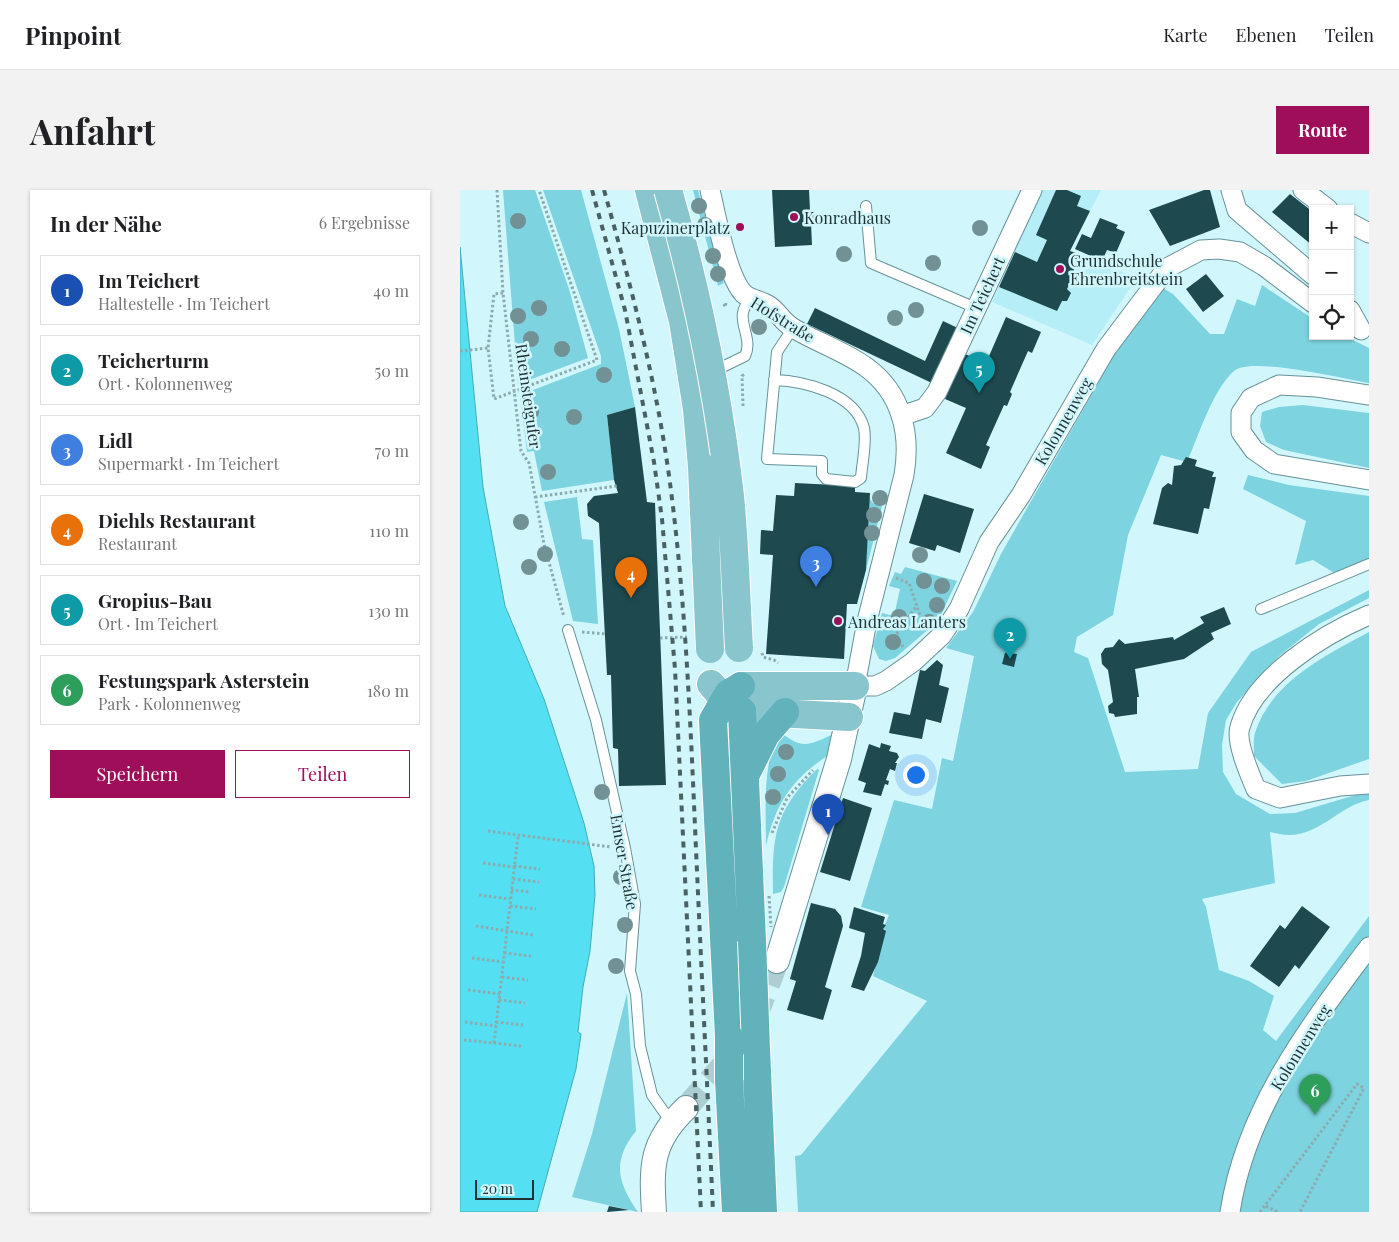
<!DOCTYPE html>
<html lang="de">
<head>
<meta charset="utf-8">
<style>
	body { margin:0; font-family:"Playfair Display",serif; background:#f2f2f2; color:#202124 }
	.controls { position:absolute; right:15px; top:15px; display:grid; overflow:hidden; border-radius:0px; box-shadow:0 1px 4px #0004 }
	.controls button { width:45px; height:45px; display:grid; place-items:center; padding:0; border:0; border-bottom:1px solid #e0e0e0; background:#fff; color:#202124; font:25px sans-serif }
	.scale { position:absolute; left:15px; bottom:12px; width:59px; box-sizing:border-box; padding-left:5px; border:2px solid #1e3133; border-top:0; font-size:14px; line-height:18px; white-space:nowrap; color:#1e3133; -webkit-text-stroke:4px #d1f7fc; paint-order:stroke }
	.you { position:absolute; left:455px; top:584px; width:18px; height:18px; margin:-12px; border:4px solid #fff; border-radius:50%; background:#1a73e8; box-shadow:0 0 0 8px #1a73e833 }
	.badge { display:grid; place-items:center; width:32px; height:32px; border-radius:50%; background:#9e0e59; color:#fff; font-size:16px; font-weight:700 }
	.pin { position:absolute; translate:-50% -41px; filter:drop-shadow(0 1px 2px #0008) }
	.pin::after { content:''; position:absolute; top:26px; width:18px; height:15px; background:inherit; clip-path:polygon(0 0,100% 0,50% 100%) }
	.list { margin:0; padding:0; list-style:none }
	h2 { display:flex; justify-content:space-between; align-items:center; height:65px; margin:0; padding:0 20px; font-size:21px }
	h2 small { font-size:16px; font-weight:400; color:#757577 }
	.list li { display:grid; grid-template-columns:32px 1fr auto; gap:15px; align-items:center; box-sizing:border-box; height:70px; margin:0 10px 10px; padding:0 10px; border:1px solid #e0e0e0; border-radius:0px }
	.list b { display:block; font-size:19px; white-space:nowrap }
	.list p { margin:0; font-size:16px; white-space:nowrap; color:#757577 }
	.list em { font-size:16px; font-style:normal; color:#757577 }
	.actions { display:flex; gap:10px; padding:15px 20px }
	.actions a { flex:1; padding:11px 0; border:1px solid #9e0e59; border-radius:0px; text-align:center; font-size:18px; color:#9e0e59 }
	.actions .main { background:#9e0e59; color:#fff }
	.icon { flex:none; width:28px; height:28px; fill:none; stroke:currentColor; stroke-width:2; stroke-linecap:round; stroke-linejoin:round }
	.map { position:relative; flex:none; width:909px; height:1022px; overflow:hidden; border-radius:0px }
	header { display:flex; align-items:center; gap:30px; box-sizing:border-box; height:70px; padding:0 25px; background:#fff; border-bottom:1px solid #e0e0e0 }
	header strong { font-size:24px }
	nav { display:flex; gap:28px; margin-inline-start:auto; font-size:18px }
	.intro { display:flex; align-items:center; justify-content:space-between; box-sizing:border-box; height:120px; padding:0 30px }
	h1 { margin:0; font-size:35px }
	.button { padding:12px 22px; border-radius:0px; background:#9e0e59; color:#fff; font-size:18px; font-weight:700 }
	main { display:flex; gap:30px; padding:0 30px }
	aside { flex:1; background:#fff; border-radius:0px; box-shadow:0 1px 4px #0004 }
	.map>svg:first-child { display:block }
</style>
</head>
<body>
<header>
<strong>Pinpoint</strong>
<nav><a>Karte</a><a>Ebenen</a><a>Teilen</a></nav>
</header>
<div class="intro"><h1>Anfahrt</h1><a class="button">Route</a></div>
<main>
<aside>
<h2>In der Nähe<small>6 Ergebnisse</small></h2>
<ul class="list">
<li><span class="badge" style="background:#1a4fb4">1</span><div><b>Im Teichert</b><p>Haltestelle · Im Teichert</p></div><em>40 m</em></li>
<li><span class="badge" style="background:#0f9aa8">2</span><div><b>Teicherturm</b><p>Ort · Kolonnenweg</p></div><em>50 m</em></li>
<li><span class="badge" style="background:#3f7fe0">3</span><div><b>Lidl</b><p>Supermarkt · Im Teichert</p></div><em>70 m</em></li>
<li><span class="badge" style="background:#e8710a">4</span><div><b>Diehls Restaurant</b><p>Restaurant</p></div><em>110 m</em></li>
<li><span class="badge" style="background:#0f9aa8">5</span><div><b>Gropius-Bau</b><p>Ort · Im Teichert</p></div><em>130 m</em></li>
<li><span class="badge" style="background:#2e9e5b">6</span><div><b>Festungspark Asterstein</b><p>Park · Kolonnenweg</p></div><em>180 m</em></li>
</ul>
<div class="actions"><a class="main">Speichern</a><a>Teilen</a></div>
</aside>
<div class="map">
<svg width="909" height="1022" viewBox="0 0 909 1022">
	<rect width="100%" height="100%" fill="#d1f7fc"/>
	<path fill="#b5eef6" d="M582,0H641L610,60L677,88L632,155L532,112Z"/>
	<path fill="#7dd3df" d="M43,0H75L109,99L128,168L58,194Z
		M83,0H121L159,139L175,217L147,225L154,290L82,301L74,261L67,262L60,205L141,174V166Z
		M233,0H238L264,93L258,96Z
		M802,95L853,129V146H885L909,158V193C885,189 790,166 774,181C752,201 739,245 727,272L701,265L668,345L653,425L617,447L614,462L628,468L665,582L738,579L748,523L791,462L909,400V408L859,434L818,467L777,512L766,530L762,555L763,582L776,604L810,624L835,623L899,604L909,603V610C881,615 860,645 829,645C823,645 816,643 810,642L815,693L742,709L746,717L759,780L789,791L814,806L803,840L816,851L909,726V746L872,795L820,883L909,766V1022H338L335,966L341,965L467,811L413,786L425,739H423L429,725L401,717L434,610L472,619L482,568L493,571L514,466L486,458L513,422L541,364L654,165L703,98L713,104L750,144H764L777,109L795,116Z
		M843,215L909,223V278L824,260L806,252L800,236L802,222L819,217Z
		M788,285L829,295L909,306V371L876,384L853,370L835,375L846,331L783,299Z
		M117,307L122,349L133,350L138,434L113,431L84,312Z
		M409,308L413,313L422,316L406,380Z
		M445,377L497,391L478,431L435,468L426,471L419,469L413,456L422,423L434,426L440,399L429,396L435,382L441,384Z
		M909,442V569L846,591L822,594L794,566C794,559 793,550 795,543C811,492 866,465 909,442Z
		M319,541C340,558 347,557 371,545L370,564C332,589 316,612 306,656C306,619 302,575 319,541Z
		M357,579L359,580L324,697L321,702L313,704C312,646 314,622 357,579Z
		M167,803L176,941C152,971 157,992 178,1022L112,1007L132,944Z"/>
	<path fill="#54e0f2" stroke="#44acb9" d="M0,57L23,297L45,416L84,509L124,633L134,676L135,705L130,761L123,797L118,842L121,844L116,879L77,1022H0Z"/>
	<path fill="#1d494f" d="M312,0H349L350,20H355L356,33H351L352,55L315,57Z
		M596,0H607L621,6L617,16L630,21L610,61L621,65L610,88L612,89L607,99L611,103L607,111H602L597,121L539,97L555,62L577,72L587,50L576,45Z
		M744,0H750L760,37L710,56L689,20Z
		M830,4L853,22V56L812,22Z
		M640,28L658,35L656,38L665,42L656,63L647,60L642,71L615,59L622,44L631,48Z
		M746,84L764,106L743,122L726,99Z
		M355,118L465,171L483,131L502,140L476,195L347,134Z
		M546,127L581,142L572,163L568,161L550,202L552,204L547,216L544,215L526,255L530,257L521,279L486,263L506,218L485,209L505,164L526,173Z
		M175,217L187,312L195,313L206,595L159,596L158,559L153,558L151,485H147L139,333L128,326L127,314L134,306L158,303L154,290L147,225Z
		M726,267L737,270L735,276L754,282L752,287H756L749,319L744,318L738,344L693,334L702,298L708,293L712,295L714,276L721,275Z
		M335,293L395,296V302L410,303L406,380L397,414H387L384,469L306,464L313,365L300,364L301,340L313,341L316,305L334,306Z
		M464,304L514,319L500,363L477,355L475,361L449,353Z
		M764,417L771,434L751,443L754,449L724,469L675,479L679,507H677V524L655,527L654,524L649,523L648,516L653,512L648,480L642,474L641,464L645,458L653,457L659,449L665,454L713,447L714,450L744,433L740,427Z
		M545,463L557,464L554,477L542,474Z
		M477,470L483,475L479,495L489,498L481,533L466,529L462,549L429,543L434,522L450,525L460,480L465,481Z
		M421,553L431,556L429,561L437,563L439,567L435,573H437L435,581L430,579L426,590L429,591L428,595L425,594L421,606L403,602L406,593L398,590L409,554L420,558Z
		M383,608L412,618L390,691L360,682Z
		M351,713L375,719L381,726L383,736L365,797L372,800L363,830L327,820L336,791L330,789Z
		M842,716L870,737L839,779L835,775L819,797L790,776L820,735L825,739Z
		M394,717L425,727L423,734L426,735L423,739L426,741L418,772L404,801L391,797L401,766L405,743L389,738Z
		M149,1016L169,1020L147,1022Z"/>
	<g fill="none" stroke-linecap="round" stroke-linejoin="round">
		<path stroke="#adcfd4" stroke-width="24" stroke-dasharray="24 12" stroke-linecap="butt" d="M295,828L317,771
			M226,918L276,861"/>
		<g stroke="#669298" stroke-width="12">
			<path id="service" d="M406,16L411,73L516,118
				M252,182L285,166C295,146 270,126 292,109
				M314,190C344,191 395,203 404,238C407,252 402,273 401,288L395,292L366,289L362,284V271L307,269L317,162L333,138
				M801,419L909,374
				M108,440L136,530L165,658L175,714L170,781L176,804L180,856L192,905L211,932"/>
		</g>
		<g stroke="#669298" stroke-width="21">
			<path id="minor" d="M250,0C256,25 267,87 284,104C291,110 300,110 308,115C318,121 322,132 333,138C356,152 384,161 406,177C442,203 451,244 444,285L407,431L395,496H415L426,491L453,472L482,445L499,419L529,352L561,305L646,159L707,78L741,60L759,59L780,62L804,76L853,113
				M771,0L777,20L853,85
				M843,0L868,19
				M890,33L909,43
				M890,120L901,140
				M909,205L857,197L819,195L791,208L781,223V242L794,260L814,274L909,290
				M441,226L465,218L477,202L572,0
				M909,425C864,444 794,487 780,537C775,551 790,585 796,599L820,608L880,596L909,594
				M770,1022C786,919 848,838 909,757"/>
		</g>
		<g stroke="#669298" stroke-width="26">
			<path id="tertiary" d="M317,771L379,569L395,496
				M194,1022C191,975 191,952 226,918"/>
		</g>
		<g stroke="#fff" stroke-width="30">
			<path id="primary" d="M189,0L223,131L237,219L242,277
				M251,494L267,513L282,521L389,527
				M281,496H395"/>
		</g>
		<g stroke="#fff" stroke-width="30">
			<path id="trunk" d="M282,521L292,751
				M286,584L306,544L325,522
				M269,847L253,530L268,504L281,496
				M296,858L303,1022
				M269,890L276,1022"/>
		</g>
		<path stroke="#8cabae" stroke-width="3" stroke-dasharray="2.5 2.5" stroke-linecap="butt" d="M37,0L43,103L61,261L69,273L84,354L104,427
			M43,103L34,104L28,158L34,209L137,170L79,0
			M264,114L265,117L266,113
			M0,161L28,158
			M283,216L282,186L285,184
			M75,307L157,296
			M436,388L449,393L460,425
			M122,442L146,444
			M200,448L227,447
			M443,457L436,445L457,415
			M302,463L303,467L314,470L318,473
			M28,641L151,657
			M312,643L327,608L353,580
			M23,673L54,677
			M54,676L80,679
			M53,689L79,692
			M51,700L70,702
			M19,705L50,709
			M50,716L76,719
			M16,736L73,745
			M44,763L71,766
			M12,768L43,772
			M42,787L68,790
			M8,800L40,804
			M39,810L65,813
			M5,832L36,836
			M36,832L63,835
			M4,850L62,856
			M34,853L58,646
			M806,1016L818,1022
			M800,1022L897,894L904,898L840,1022"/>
		<use href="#service" stroke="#fff" stroke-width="10"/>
		<use href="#minor" stroke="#fff" stroke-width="19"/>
		<use href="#tertiary" stroke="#fff" stroke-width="24"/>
		<use href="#primary" stroke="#89c5cd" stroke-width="28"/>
		<use href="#trunk" stroke="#62b2bc" stroke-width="28"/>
		<path stroke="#496163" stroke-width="4" stroke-dasharray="6 6" stroke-linecap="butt" d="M132,0L165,120L194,272L202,329L215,479L241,1022
			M144,0C171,96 197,194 210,293C227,422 231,551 237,681C242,794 248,908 253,1022"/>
		<g stroke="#fff" stroke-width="30" stroke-linecap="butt">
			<path id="primary-bridge" d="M208,0C237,101 258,202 270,306C275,356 276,407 279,458
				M242,277L250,459"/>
		</g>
		<g stroke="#fff" stroke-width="30" stroke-linecap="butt">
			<path id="trunk-bridge" d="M292,751L296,858
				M269,847V890"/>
		</g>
		<path stroke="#8cabae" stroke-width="3" stroke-dasharray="2.5 2.5" stroke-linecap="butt" d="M309,706L311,737"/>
		<use href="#primary-bridge" stroke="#89c5cd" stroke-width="28"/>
		<use href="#trunk-bridge" stroke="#62b2bc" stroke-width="28"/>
	</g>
	<g fill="#729195">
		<circle cx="239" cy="16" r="8"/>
		<circle cx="58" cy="31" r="8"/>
		<circle cx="245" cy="35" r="8"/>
		<circle cx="520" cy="38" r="8"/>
		<circle cx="384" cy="64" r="8"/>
		<circle cx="253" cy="66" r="8"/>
		<circle cx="473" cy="73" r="8"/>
		<circle cx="258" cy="84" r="8"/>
		<circle cx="79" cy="118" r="8"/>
		<circle cx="456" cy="120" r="8"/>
		<circle cx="58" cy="126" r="8"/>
		<circle cx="435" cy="128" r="8"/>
		<circle cx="299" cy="137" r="8"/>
		<circle cx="71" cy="149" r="8"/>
		<circle cx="102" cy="159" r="8"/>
		<circle cx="144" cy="185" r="8"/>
		<circle cx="71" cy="222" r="8"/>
		<circle cx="114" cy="227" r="8"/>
		<circle cx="88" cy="282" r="8"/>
		<circle cx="420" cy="308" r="8"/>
		<circle cx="414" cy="325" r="8"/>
		<circle cx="61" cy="332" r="8"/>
		<circle cx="412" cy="343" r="8"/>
		<circle cx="85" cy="364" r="8"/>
		<circle cx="460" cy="365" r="8"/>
		<circle cx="69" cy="377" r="8"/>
		<circle cx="464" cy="391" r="8"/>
		<circle cx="482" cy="396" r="8"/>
		<circle cx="477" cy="415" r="8"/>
		<circle cx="439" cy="427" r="8"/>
		<circle cx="469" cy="432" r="8"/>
		<circle cx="433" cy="452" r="8"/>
		<circle cx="326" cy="562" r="8"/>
		<circle cx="318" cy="584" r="8"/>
		<circle cx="142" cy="602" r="8"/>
		<circle cx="313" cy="607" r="8"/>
		<circle cx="161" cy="687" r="8"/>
		<circle cx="165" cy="735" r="8"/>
		<circle cx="156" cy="776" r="8"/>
	</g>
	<g fill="#9e0e59" stroke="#d1f7fc" stroke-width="2">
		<circle cx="334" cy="27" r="5"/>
		<circle cx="280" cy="37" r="5"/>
		<circle cx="600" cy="79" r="5"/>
		<circle cx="378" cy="431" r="5"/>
	</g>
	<g text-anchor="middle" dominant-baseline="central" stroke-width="5" stroke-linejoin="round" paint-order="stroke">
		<g font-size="16" fill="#1e3133" stroke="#d1f7fc" text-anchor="start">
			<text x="344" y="27">Konradhaus</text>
			<text x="270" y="37" text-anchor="end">Kapuzinerplatz</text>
			<text x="610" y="70">Grundschule<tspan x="610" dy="18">Ehrenbreitstein</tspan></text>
			<text x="388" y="431">Andreas Lanters</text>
		</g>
		<g font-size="16" fill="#1e3133" stroke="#d1f7fc">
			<text transform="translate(522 105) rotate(-65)">Im Teichert</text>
			<text transform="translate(323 129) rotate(32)">Hofstraße</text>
			<text transform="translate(69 206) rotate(82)">Rheinsteigufer</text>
			<text transform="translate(603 231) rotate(-60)">Kolonnenweg</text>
			<text transform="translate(165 672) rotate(80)">Emser Straße</text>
			<text transform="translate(840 857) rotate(-58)">Kolonnenweg</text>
		</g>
	</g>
</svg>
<div class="controls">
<button>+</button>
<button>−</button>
<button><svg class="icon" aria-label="locate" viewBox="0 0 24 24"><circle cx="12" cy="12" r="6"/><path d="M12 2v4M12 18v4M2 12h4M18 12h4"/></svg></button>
</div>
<div class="scale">20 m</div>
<div class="you"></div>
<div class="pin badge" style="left:368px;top:645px;background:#1a4fb4">1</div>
<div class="pin badge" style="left:550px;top:469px;background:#0f9aa8">2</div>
<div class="pin badge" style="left:356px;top:397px;background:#3f7fe0">3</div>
<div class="pin badge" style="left:171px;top:408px;background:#e8710a">4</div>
<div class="pin badge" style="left:519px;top:203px;background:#0f9aa8">5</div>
<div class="pin badge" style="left:855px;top:925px;background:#2e9e5b">6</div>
</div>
</main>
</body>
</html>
